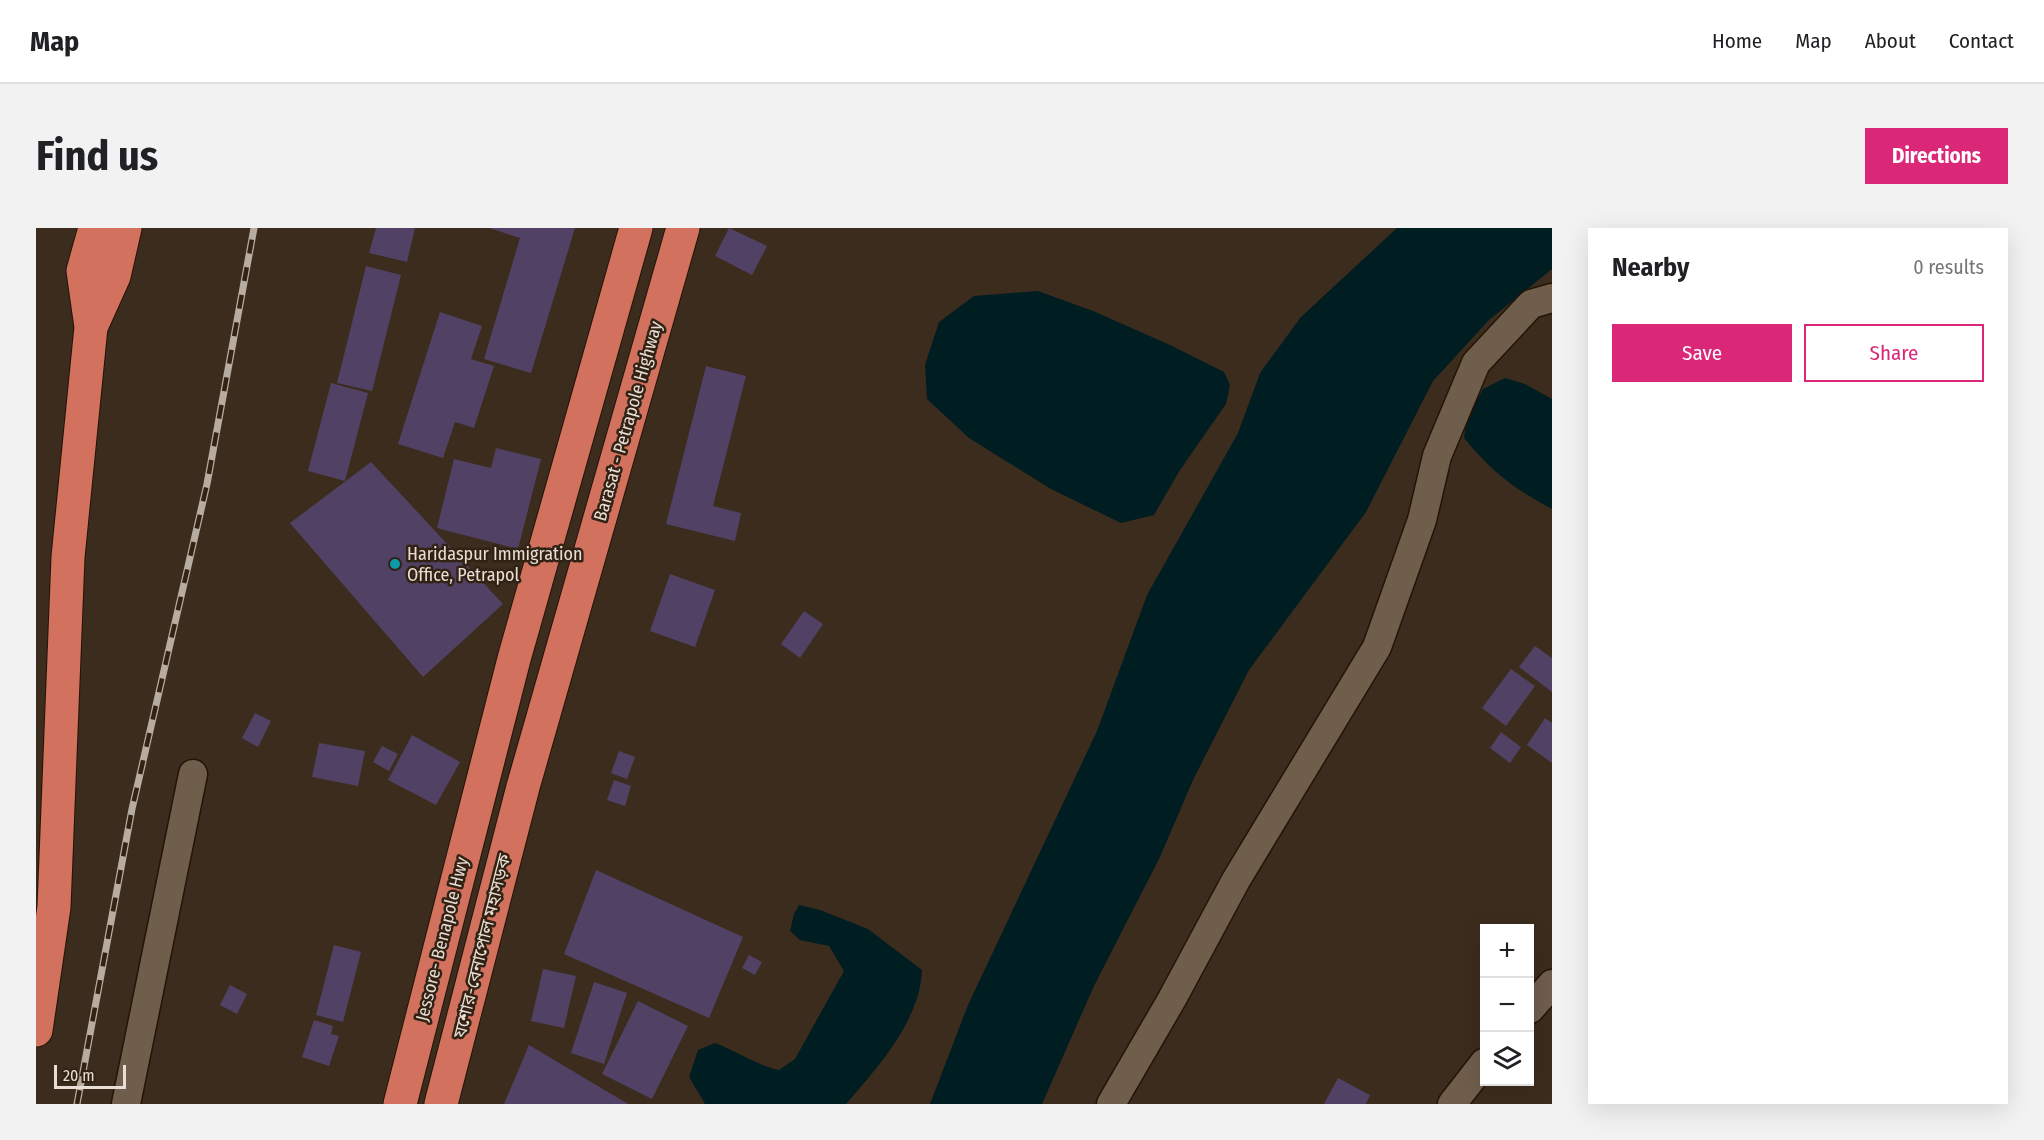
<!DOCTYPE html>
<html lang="en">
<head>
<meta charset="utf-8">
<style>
	body { margin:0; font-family:"Fira Sans Condensed","Noto Sans Bengali",sans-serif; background:#f2f2f2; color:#202124 }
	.controls { position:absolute; right:18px; bottom:18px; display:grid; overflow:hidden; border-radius:0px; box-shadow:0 6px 24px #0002 }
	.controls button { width:54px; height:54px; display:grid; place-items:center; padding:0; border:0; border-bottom:2px solid #e0e0e0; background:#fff; color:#202124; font:30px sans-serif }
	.scale { position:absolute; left:18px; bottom:15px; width:72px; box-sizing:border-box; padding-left:6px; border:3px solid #e9ded5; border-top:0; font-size:16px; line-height:21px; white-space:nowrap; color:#e9ded5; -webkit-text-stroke:4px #322214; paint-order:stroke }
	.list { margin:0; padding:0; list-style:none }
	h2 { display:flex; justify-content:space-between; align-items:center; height:78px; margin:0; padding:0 24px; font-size:26px }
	h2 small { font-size:20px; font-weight:400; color:#757577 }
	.actions { display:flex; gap:12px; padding:18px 24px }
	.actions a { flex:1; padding:14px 0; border:2px solid #db2777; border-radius:0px; text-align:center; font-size:21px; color:#db2777 }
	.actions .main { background:#db2777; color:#fff }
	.icon { flex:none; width:33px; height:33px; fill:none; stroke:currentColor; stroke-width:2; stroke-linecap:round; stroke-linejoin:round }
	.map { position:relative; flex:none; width:1516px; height:876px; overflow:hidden; border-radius:0px }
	header { display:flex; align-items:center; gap:36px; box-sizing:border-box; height:84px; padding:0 30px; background:#fff; border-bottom:2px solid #e0e0e0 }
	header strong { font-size:28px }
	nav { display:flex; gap:33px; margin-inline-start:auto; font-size:21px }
	.intro { display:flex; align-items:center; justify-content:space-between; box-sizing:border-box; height:144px; padding:0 36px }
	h1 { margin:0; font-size:42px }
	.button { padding:15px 27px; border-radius:0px; background:#db2777; color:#fff; font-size:21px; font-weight:700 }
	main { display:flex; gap:36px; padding:0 36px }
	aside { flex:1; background:#fff; border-radius:0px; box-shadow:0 6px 24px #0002 }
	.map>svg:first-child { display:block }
</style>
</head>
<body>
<header>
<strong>Map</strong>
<nav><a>Home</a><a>Map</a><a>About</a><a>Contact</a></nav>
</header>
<div class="intro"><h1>Find us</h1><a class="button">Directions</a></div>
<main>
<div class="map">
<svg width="1516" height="876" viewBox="0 0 1516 876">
	<rect width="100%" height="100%" fill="#3c2c1d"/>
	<path fill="#001d22" d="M1361,0H1516V41L1453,92L1397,153L1330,284L1213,442L1157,552L1124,629L1058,758L1006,876H894L932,777L1061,503L1111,367L1202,205L1224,145L1265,89Z
		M1002,63L1057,83L1134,117L1188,144L1194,157L1190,176L1144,242L1118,287L1085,295L1015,261L933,210L891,171L889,137L903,94L938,68Z
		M1469,150L1489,156L1516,171V281C1478,261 1455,243 1428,210L1431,190L1447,161Z
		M763,677L784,682L832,701L886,742C884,793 842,839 810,876H669L653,849L662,822L679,815C701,823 720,837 743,842L759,831L808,743L793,718L764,712L754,703L758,686Z"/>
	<path fill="#514164" d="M340,0H379L371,34L333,25Z
		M453,0H539L495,145L448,131L484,10Z
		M693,0L731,18L716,47L679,28Z
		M330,38L365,47L336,163L301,155Z
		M404,84L446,98L435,131L458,138L438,200L419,194L407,230L362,216Z
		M670,138L710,148L677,278L705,285L699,313L630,296Z
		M295,155L332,165L309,253L272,243Z
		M460,220L505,231L482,321L401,300L418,231L455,240Z
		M335,234L467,376L387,449L254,295Z
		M634,346L679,362L659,419L614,403Z
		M768,383L787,396L764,430L745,416Z
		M1499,418L1516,430V464L1483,439Z
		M1475,441L1499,458L1470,498L1446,480Z
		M219,485L235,493L222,519L206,510Z
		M1509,490L1516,495V535L1491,517Z
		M1465,504L1485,519L1474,535L1454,520Z
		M376,507L424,534L400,577L352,552Z
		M283,515L329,523L322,558L276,549Z
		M346,518L362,526L353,543L337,534Z
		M583,523L599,529L591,551L575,545Z
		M578,552L595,558L589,578L571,572Z
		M560,642L707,709L673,790L528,726Z
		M298,717L325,724L307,794L280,787Z
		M713,727L726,734L719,747L706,740Z
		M507,741L540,748L528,800L495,793Z
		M558,754L591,765L568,836L535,825Z
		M194,757L211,766L201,786L184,777Z
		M602,773L652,798L616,871L566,846Z
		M278,792L297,798L295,806L303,808L293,838L266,829Z
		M493,817L592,876H468Z
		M1302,850L1334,867L1330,876H1288Z"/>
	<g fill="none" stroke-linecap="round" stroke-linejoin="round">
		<g stroke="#231406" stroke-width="31">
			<path id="minor" d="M1494,781L1516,756
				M90,876L157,546
				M1075,876L1136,771L1200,652L1341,419L1386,292L1401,228L1440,135L1495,76L1516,70
				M1416,876L1448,835"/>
		</g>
		<g stroke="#231406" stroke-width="35">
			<path id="highway" d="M55,99L78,48L89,0
				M0,802L18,679L32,329L55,99L47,43L59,0
				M364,876L478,431L600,0
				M405,876L487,559L647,0"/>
		</g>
		<use href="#minor" stroke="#705e4d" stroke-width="28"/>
		<use href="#highway" stroke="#d1715e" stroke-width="33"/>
		<g stroke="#b8aca1" stroke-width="7">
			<path id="rail" d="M41,876L96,581L171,256L218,0"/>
		</g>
		<use href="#rail" stroke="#322214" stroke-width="4.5" stroke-dasharray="14" stroke-linecap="butt"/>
	</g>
	<circle fill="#0f9aa8" stroke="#322214" stroke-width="2" cx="359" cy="336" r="6"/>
	<g text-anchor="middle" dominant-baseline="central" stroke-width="5" stroke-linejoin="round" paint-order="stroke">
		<g font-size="18" fill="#e9ded5" stroke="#322214">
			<text transform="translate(592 193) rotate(-74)">Barasat - Petrapole Highway</text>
			<text transform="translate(406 711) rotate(-76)">Jessore- Benapole Hwy</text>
			<text transform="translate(446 718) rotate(-76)">যশোর-বেনাপোল মহাসড়ক</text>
		</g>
		<g font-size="18" fill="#e9ded5" stroke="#322214" text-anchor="start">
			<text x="371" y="326">Haridaspur Immigration<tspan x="371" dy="21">Office, Petrapol</tspan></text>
		</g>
	</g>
</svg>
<div class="controls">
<button>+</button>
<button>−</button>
<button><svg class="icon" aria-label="layers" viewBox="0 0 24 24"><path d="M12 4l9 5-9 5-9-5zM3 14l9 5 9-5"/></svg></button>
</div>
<div class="scale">20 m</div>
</div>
<aside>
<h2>Nearby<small>0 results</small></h2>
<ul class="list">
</ul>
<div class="actions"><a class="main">Save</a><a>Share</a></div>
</aside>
</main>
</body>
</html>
